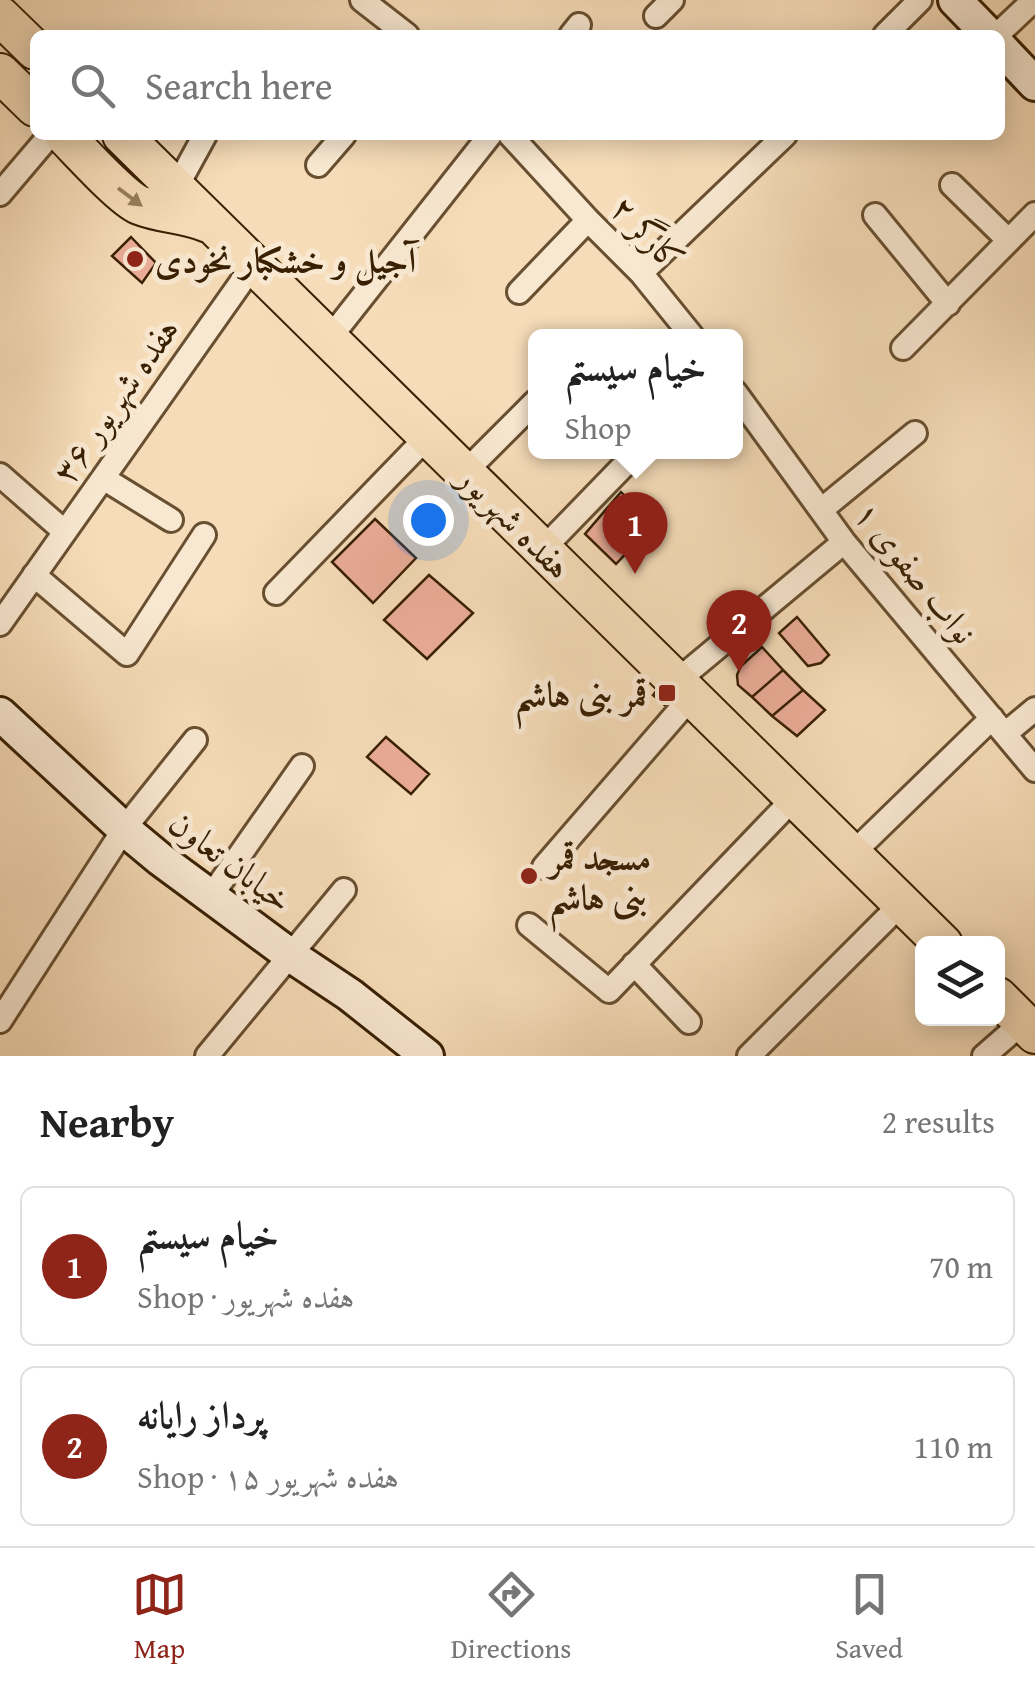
<!DOCTYPE html>
<html lang="en">
<head>
<meta charset="utf-8">
<style>
	body { margin:0; font-family:"Gentium Book Plus",Amiri,serif; background:#f6f6f6; color:#222 }
	.controls { position:absolute; right:30px; bottom:30px; display:grid; overflow:hidden; border-radius:15px; box-shadow:0 5px 25px #0003 }
	.controls button { width:90px; height:90px; display:grid; place-items:center; padding:0; border:0; border-bottom:2px solid #e0e0e0; background:#fff; color:#222; font:50px sans-serif }
	.you { position:absolute; left:428px; top:520px; width:35px; height:35px; margin:-25px; border:8px solid #fff; border-radius:50%; background:#1a73e8; box-shadow:0 0 0 15px #1a73e833 }
	.badge { display:grid; place-items:center; width:65px; height:65px; border-radius:50%; background:#8f2418; color:#fff; font-size:32px; font-weight:700 }
	.pin { position:absolute; translate:-50% -82px; filter:drop-shadow(0 2px 5px #0008) }
	.pin::after { content:''; position:absolute; top:52px; width:35px; height:30px; background:inherit; clip-path:polygon(0 0,100% 0,50% 100%) }
	.popup { position:absolute; left:528px; top:329px; width:215px; height:130px; box-sizing:border-box; display:grid; place-content:center; border-radius:15px; background:#fff; filter:drop-shadow(0 2px 8px #0005); font-size:32px; white-space:nowrap; color:#767676 }
	.popup b { font-size:38px; color:#222 }
	.popup::after { content:''; position:absolute; left:50%; top:100%; margin-left:-20px; border:20px solid transparent; border-top-color:#fff }
	.list { margin:0; padding:0; list-style:none }
	h2 { display:flex; justify-content:space-between; align-items:center; height:130px; margin:0; padding:0 40px; font-size:42px }
	h2 small { font-size:32px; font-weight:400; color:#767676 }
	.list li { display:grid; grid-template-columns:65px 1fr auto; gap:30px; align-items:center; box-sizing:border-box; height:160px; margin:0 20px 20px; padding:0 20px; border:2px solid #e0e0e0; border-radius:15px }
	.list b { display:block; font-size:38px; white-space:nowrap }
	.list p { margin:0; font-size:32px; white-space:nowrap; color:#767676 }
	.list em { font-size:32px; font-style:normal; color:#767676 }
	.icon { flex:none; width:55px; height:55px; fill:none; stroke:currentColor; stroke-width:2; stroke-linecap:round; stroke-linejoin:round }
	.map { position:relative; flex:none; width:1035px; height:1056px; overflow:hidden }
	.search { position:absolute; background:#fff; box-shadow:0 5px 25px #0003; left:30px; right:30px; top:30px; height:110px; display:flex; align-items:center; gap:25px; box-sizing:border-box; padding:0 35px; border-radius:15px; color:#767676; font-size:38px }
	.sheet { height:490px; background:#fff }
	nav { display:flex; justify-content:space-around; align-items:center; box-sizing:border-box; height:140px; border-top:2px solid #e0e0e0; background:#fff; font-size:28px; color:#767676 }
	nav a { display:grid; justify-items:center; gap:5px }
	nav .on { color:#8f2418 }
	.map>svg:first-child { display:block }
</style>
</head>
<body>
<div class="map">
<svg width="1035" height="1056" viewBox="0 0 1035 1056">
	<rect width="100%" height="100%" fill="#f6dcb8"/>
	<filter id="stains"><feTurbulence type="fractalNoise" baseFrequency=".002" numOctaves="4"/><feColorMatrix values="0 0 0 0 .2 0 0 0 0 .09 0 0 0 0 .02 0 0 0 .5 -.17"/></filter>
	<radialGradient id="worn" r=".72"><stop offset=".6" stop-color="#630" stop-opacity="0"/><stop offset="1" stop-color="#630" stop-opacity=".3"/></radialGradient>
	<path fill="#ecad99" stroke="#392003" stroke-width="2.5" d="M131,237L156,263L142,283L112,256Z
		M621,492L653,525L616,564L585,534Z
		M375,519L416,558L373,603L332,562Z
		M429,575L473,613L427,659L384,620Z
		M797,617L829,655L821,663L808,666L779,633Z
		M762,647L783,670L752,697L738,685L737,675L741,666Z
		M783,670L803,690L772,716L752,697Z
		M658,689L672,702L668,708L653,695Z
		M803,690L825,710L797,736L772,716Z
		M386,737L429,774L411,794L367,757Z"/>
	<g fill="none" stroke-linecap="round" stroke-linejoin="round">
		<g stroke="#684f30" stroke-width="28">
			<path id="street" d="M362,0L407,35
				M656,16L672,0
				M571,35L579,25
				M885,35L920,0
				M997,35L1034,0
				M510,135L588,220L641,273L692,336
				M318,165L344,135
				M952,185L1008,240
				M176,188L205,135
				M0,194L50,135
				M875,215L948,304
				M641,273L785,135
				M519,292L588,220
				M329,339L490,135
				M903,348L1035,214
				M735,392L844,542L1035,770
				M465,472L535,402
				M0,475L65,532
				M103,478L171,520
				M821,510L915,433
				M543,549L637,452
				M34,575L127,654L204,535
				M276,593L428,436
				M0,624L254,264
				M677,681L844,542
				M1006,733L1035,709
				M852,854L992,718
				M544,867L692,696
				M211,896L302,766
				M529,925L609,991L795,797
				M634,964L689,1022
				M0,1021L124,829L195,740
				M207,1056L344,890
				M749,1056L902,903
				M984,1056L1023,1022"/>
		</g>
		<g stroke="#392003" stroke-width="38">
			<path id="secondary" d="M955,0L989,35
				M1000,47L1035,84
				M0,714L124,829L160,859L290,955L350,995L427,1056"/>
		</g>
		<g stroke="#392003" stroke-width="42">
			<path id="primary" d="M0,16L35,50
				M0,73L35,107
				M64,135C80,151 121,197 139,205C161,214 184,213 208,223
				M122,135L943,944
				M998,997L1035,1034"/>
		</g>
		<use href="#street" stroke="#f9e8d1" stroke-width="22"/>
		<use href="#secondary" stroke="#f9e8d1" stroke-width="32"/>
		<use href="#primary" stroke="#f6dcb8" stroke-width="38"/>
	</g>
	<defs><path id="oneway-solid" d="M-6-.8H1V-3.2L6.5 0L1 3.2V.8H-6Z" transform="scale(2.5)"/></defs>
	<use fill="#987e5e" href="#oneway-solid" transform="translate(130 197) rotate(37)"/>
	<g fill="#8f2418" stroke="#f9e8d1" stroke-width="4">
		<circle cx="135" cy="259" r="10"/>
		<rect x="657" y="683" width="20" height="20" rx="5"/>
		<circle cx="529" cy="876" r="10"/>
	</g>
	<g text-anchor="middle" dominant-baseline="central" stroke-width="10" stroke-linejoin="round" paint-order="stroke">
		<g font-size="35" fill="#392003" stroke="#f9e8d1">
			<text transform="translate(648 233) rotate(47)">کارگر ۲</text>
			<text transform="translate(115 400) rotate(-55)">هفده شهریور ۳۶</text>
			<text transform="translate(515 522) rotate(45)">هفده شهریور</text>
			<text transform="translate(916 572) rotate(51)">نواب صفوی ۱</text>
			<text transform="translate(231 861) rotate(37)">خیابان تعاون</text>
		</g>
		<g font-size="35" font-weight="bold" fill="#392003" stroke="#f9e8d1" text-anchor="start">
			<text x="155" y="259">آجیل و خشکبار نخودی</text>
			<text x="647" y="693" text-anchor="end">قمر بنی هاشم</text>
			<text x="549" y="856">مسجد قمر<tspan x="549" dy="40">بنی هاشم</tspan></text>
		</g>
	</g>
	<rect width="100%" height="100%" filter="url(#stains)"/>
	<rect width="100%" height="100%" fill="url(#worn)"/>
</svg>
<div class="controls">
<button><svg class="icon" aria-label="layers" viewBox="0 0 24 24"><path d="M12 4l9 5-9 5-9-5zM3 14l9 5 9-5"/></svg></button>
</div>
<div class="you"></div>
<div class="pin badge" style="left:635px;top:574px">1</div>
<div class="popup"><b>خیام سیستم</b>Shop</div>
<div class="pin badge" style="left:739px;top:672px">2</div>
<div class="search"><svg class="icon" aria-label="search" viewBox="0 0 24 24"><circle cx="10" cy="10" r="6"/><path d="M15 15l6 6"/></svg>Search here</div>
</div>
<section class="sheet">
<h2>Nearby<small>2 results</small></h2>
<ul class="list">
<li><span class="badge">1</span><div><b>خیام سیستم</b><p>Shop · هفده شهریور</p></div><em>70 m</em></li>
<li><span class="badge">2</span><div><b>پرداز رایانه</b><p>Shop · هفده شهریور ۱۵</p></div><em>110 m</em></li>
</ul>
</section>
<nav>
<a class="on"><svg class="icon" aria-label="map" viewBox="0 0 24 24"><path d="M3 6l6-2 6 2 6-2v14l-6 2-6-2-6 2zM9 4v14M15 6v14"/></svg>Map</a>
<a><svg class="icon" aria-label="directions" viewBox="0 0 24 24"><path d="M12 3l9 9-9 9-9-9zM9 14v-3h6M13 9l2 2-2 2"/></svg>Directions</a>
<a><svg class="icon" aria-label="saved" viewBox="0 0 24 24"><path d="M7 4h10v16l-5-4-5 4z"/></svg>Saved</a>
</nav>
</body>
</html>
